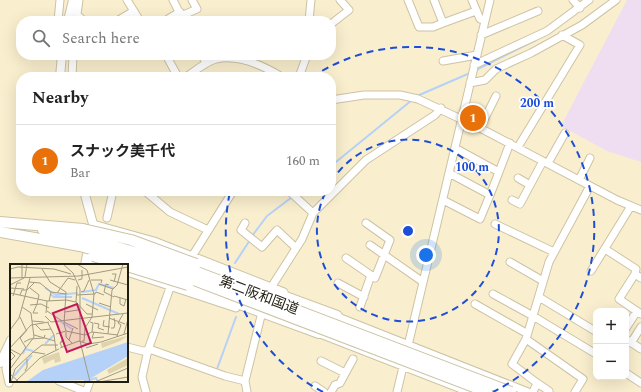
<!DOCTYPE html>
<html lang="en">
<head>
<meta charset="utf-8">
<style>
	body { margin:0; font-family:Spectral,"Noto Sans JP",serif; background:#f2f2f2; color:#222 }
	.controls { position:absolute; right:12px; bottom:12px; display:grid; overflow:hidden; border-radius:8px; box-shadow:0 4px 16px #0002 }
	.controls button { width:36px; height:36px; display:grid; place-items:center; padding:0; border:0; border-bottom:1px solid #e0e0e0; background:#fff; color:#222; font:20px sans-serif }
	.you { position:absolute; left:426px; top:255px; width:14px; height:14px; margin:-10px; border:3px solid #fff; border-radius:50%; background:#1a73e8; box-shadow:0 0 0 6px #1a73e833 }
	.badge { display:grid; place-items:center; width:26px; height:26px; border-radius:50%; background:#ad4eb6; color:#fff; font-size:13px; font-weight:700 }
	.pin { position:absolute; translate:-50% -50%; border:2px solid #fff; box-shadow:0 1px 4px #0006 }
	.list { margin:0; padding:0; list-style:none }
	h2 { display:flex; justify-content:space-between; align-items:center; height:52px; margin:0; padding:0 16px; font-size:17px }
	h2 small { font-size:13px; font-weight:400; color:#767676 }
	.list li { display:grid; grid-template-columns:26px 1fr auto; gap:12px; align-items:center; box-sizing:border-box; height:72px; padding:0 16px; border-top:1px solid #e0e0e0 }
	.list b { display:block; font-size:15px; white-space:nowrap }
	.list p { margin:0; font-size:13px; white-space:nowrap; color:#767676 }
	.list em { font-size:13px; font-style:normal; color:#767676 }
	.icon { flex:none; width:22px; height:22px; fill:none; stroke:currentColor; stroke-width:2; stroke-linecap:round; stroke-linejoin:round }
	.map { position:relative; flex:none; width:641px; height:392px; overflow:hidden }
	.search { position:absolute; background:#fff; box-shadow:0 4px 16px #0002; left:16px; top:16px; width:320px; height:44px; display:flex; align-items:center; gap:10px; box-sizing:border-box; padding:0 14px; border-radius:16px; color:#767676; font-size:15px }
	.panel { position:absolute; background:#fff; box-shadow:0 4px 16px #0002; left:16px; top:72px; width:320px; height:124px; border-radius:16px }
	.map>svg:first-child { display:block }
</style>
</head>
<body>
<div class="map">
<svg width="641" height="392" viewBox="0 0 641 392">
	<rect width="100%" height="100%" fill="#f9efce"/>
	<path fill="#efdef1" d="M627,0H641V162L607,151L561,126Z"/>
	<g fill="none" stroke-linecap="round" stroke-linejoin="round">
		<path stroke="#b6d1f8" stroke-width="2" d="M476,70L536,40
			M417,96L470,73
			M331,166L412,100
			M252,236L267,216L300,191
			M235,263L250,240
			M152,332L163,297
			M217,369L236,317"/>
		<g stroke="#cdc3a4" stroke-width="9">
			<path id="minor" d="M127,0L140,21
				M173,0L181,16L197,9L192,0
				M408,0L419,27H433L443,23
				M434,0L443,23L476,11
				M472,0L480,19L485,20
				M573,0L580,8
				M77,15L84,21
				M168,19L180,12
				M58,21L60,0
				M76,21L79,0
				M117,21L134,11
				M309,21L311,0
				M331,24L349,10L340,0
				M481,35L538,11
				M166,55L178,77
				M202,55L206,63
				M443,61L477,55
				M474,65L547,31L589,0
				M72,77L73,55
				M186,77C195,71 205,62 216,59C238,54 264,66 282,77
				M299,77L307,55
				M470,83L485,80L496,69L531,53L582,25L616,0
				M331,100L364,95H400L418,99L480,128L617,200L641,210
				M480,128L496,96
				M518,147L580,45L562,35
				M455,148L499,172L510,143
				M548,163L565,133
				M449,173L490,195L499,172
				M518,178L530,185
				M579,180L590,158
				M145,191L170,212L208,230
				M289,191L313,213
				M443,200L480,219L490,195
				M512,200L520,204L543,161
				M107,218L113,191
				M245,223L241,230L262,247L277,230L296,248
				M93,224L154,241L284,292
				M495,224L554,252
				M370,245L423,282
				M605,249L636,269L635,274L641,278
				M191,258L233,191
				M346,258L375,278L390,240L366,223
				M87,262L101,265
				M510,262L543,281
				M591,271L631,206
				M127,272L236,308
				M635,274L619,299L641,314
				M338,283L364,297
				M272,286L302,239L313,213L366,160L435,115L441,108
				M493,294L533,316L596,354
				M539,297L595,331
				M475,304L526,333
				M360,307L371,275
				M333,315L528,392
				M626,328L637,311
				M315,332L469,392
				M526,339L583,379L575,392
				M626,339L641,349
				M631,343L641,327
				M127,347L143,351L152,350L225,376L245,381
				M8,349L6,369L9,383
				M321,361L345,373
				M626,373L641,383
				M59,381L86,392
				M537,383L549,391
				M315,386L324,392
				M86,392L90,381
				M146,392L142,377L148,350L172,282
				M247,392L245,381L261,316
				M331,392L335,385L340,383L353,359
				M397,392L490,0
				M533,392L537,383L512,364L526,339L549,262L590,186"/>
		</g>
		<g stroke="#cdc3a4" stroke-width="10">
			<path id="major" d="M68,21L73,0
				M60,77L62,55
				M84,191L93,224L85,265
				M0,363L11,340"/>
		</g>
		<g stroke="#cdc3a4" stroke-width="12">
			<path id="highway" d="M0,222L83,229
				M43,230L82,237
				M0,232L80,246
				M196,264L337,316
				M188,285L319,333"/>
		</g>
		<use href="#minor" stroke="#fff" stroke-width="7"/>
		<use href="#major" stroke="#fff" stroke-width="8"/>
		<use href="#highway" stroke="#fff" stroke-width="10"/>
		<g stroke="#cdc3a4" stroke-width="12" stroke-linecap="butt">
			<path id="highway-bridge" d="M83,229L131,240L196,264
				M82,237L176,264L511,392
				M80,246L173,272L487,392
				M93,256L123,265
				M127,266L188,285"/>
		</g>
		<use href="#highway-bridge" stroke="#fff" stroke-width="10"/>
	</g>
	<g fill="none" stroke="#1d4ed8" stroke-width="2" stroke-dasharray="7 5">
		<path d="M331 182A91 91 0 1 1 326 191"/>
		<path d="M323 392A182 182 0 0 1 230 192M312 77A182 182 0 1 1 493 392"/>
	</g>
	<g text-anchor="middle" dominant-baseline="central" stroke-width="3.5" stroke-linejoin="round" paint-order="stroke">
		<g font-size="14" fill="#201d11" stroke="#fff">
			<text transform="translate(259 295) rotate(21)">第二阪和国道</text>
		</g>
	</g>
	<g transform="translate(10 264)">
		<rect width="118" height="118" fill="#f9efce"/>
		<path d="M117,72L110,77L92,84L91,79ZM49,88L51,97L45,99L44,95L34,100L32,94ZM118,94V101L99,110L97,106Z" fill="#dfd3ad"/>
		<path d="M118,78V92L78,116L16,118L33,106Z" fill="#b6d1f8"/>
		<path fill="none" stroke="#b6d1f8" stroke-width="2" d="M35,24L46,31L68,29M72,28L86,26L89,20L104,24M40,30L44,33H62M72,34L109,50M50,57L62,65M35,80L44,71M13,90L15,85L23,87M4,112L22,91M72,113L76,117L86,114L88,118"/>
		<path fill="none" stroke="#a29b82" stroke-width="1" d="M53,0L63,9L70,25V77L80,118M67,0L77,6L84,30L82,53L75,64L74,77H72M0,5L8,3L44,5L61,10M32,5L40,18L56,28L54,60L56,67M102,10H106L104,18M15,13L17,0M0,14L69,12L118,3M12,14V0M68,16L72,15V6M81,16H92L91,19M100,16L118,21M19,18L30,19L41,28L39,37M89,20L103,25M0,21L14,14M99,21L96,20L94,28L104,33M0,24L14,25M20,24L29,31L27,40M41,28L56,30M71,28L74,27L79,16M0,29L37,37L56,36M47,29L58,14L65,16M10,31L12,26H17L24,19M66,31L85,30L86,28L94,31M3,32L7,19H11M104,32L118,36M110,34V40L114,42L116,35M56,36L66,38L77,50H82M66,38L67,22M89,39L101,43M27,40L23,49H28M76,40L88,46M20,41L31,40L39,44M37,47L52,57M55,48L68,46M36,49L37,37M35,52L41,58L118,49M10,53L16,66M99,54L115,60M94,56L93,62L100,63M22,57L34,58M54,58L68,65M80,58L83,59L82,68M38,59L44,71L46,86M84,59L89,60L88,64L94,66M25,60L31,66L41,65M101,64H104L105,59L104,54M0,66L9,54L20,14M56,68V73L62,79M84,68L82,74L94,73M46,70L56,67L75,71L82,68L108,71M98,70L102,26L107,21L113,0M114,70L118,55M24,71L45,77M107,72L111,61L108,59L113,50M59,76L63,64M14,78L20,75L34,74L35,71M51,79L53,75L50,79L52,83M0,84L21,61L39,58M16,84L10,74L17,66M50,84L69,77L78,80L91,78L118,69M76,84L88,80M0,85L11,91M0,87L5,92L0,97M23,88L32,81H48M0,105L24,73L21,49L12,43M15,107L17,103V95M0,110L9,118M1,118L5,105L23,88L35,90M5,118L30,94L49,85M85,118L118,104M89,118L118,113"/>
		<path fill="#c2185b" fill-opacity="0.15" stroke="#c2185b" stroke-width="2" d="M67,40L81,79L57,88L43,49Z"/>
		<rect width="118" height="118" fill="none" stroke="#201d11" stroke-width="2"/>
	</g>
	<circle cx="408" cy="231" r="6" fill="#1d4ed8" stroke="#fff" stroke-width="2"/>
	<g font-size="12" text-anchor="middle" font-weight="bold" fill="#1d4ed8" stroke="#fff" stroke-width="3.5" stroke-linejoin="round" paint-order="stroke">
		<text x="537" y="107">200 m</text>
		<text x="472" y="171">100 m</text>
	</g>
</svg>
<div class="controls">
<button>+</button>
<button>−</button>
</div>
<div class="you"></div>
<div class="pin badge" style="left:473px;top:118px;background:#e8710a">1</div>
<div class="search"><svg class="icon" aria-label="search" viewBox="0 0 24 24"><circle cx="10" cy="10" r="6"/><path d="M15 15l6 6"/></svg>Search here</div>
<section class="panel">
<h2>Nearby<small></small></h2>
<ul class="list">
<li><span class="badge" style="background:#e8710a">1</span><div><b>スナック美千代</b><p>Bar</p></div><em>160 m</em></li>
</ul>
</section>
</div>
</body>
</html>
